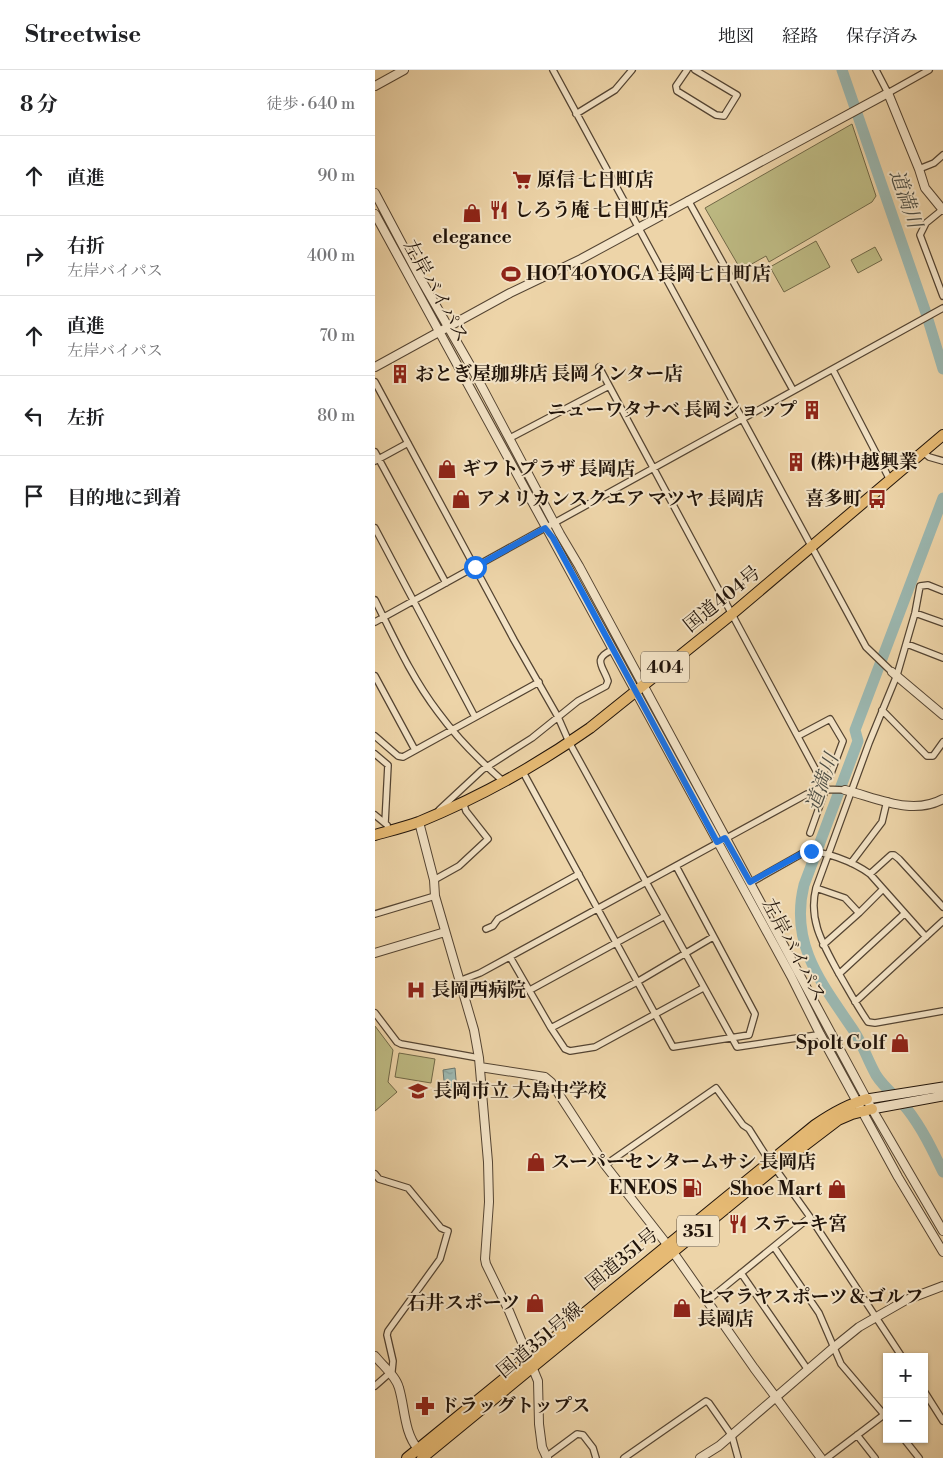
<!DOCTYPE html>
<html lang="ja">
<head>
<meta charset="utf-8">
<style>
	body { margin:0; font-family:"Libre Bodoni","Noto Serif JP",serif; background:#f2f2f2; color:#202124 }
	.controls { position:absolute; right:15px; bottom:15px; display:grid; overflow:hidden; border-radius:0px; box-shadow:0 1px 4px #0004 }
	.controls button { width:45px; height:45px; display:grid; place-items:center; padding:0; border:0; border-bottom:1px solid #e0e0e0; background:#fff; color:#202124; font:25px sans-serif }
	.stop { position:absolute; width:15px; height:15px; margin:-11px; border:4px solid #1a73e8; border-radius:50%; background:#fff }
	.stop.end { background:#1a73e8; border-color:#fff; box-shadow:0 1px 5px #0008 }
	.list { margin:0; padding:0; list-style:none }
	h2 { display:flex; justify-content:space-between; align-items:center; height:65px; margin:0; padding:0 20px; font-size:21px }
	h2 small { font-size:16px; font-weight:400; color:#757577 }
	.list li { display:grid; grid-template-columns:32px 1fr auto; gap:15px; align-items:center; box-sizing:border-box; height:80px; padding:0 20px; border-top:1px solid #e0e0e0 }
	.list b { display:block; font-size:19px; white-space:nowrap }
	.list p { margin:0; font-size:16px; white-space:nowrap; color:#757577 }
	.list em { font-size:16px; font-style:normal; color:#757577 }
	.icon { flex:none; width:28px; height:28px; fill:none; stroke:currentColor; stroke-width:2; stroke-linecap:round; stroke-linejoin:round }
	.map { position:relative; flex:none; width:568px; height:1388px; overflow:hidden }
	header { display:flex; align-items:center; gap:30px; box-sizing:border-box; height:70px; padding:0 25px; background:#fff; border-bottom:1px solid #e0e0e0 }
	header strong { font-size:24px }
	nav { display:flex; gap:28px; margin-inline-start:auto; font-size:18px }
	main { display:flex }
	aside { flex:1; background:#fff }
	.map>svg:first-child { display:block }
</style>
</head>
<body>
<header>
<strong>Streetwise</strong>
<nav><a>地図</a><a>経路</a><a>保存済み</a></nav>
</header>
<main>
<aside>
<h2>8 分<small>徒歩 · 640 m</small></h2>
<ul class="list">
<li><svg class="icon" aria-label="ahead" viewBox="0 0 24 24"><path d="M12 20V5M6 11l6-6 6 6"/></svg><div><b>直進</b></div><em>90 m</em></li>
<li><svg class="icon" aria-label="right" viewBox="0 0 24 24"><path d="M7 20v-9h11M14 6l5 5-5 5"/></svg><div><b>右折</b><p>左岸バイパス</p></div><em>400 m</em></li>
<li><svg class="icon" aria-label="ahead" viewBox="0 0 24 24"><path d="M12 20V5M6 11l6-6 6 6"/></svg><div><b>直進</b><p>左岸バイパス</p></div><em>70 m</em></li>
<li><svg class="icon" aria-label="left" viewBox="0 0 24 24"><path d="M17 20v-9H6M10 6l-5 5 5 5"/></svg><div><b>左折</b></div><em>80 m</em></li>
<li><svg class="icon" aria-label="arrive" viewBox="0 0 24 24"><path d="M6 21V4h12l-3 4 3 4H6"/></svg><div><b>目的地に到着</b></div></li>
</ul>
</aside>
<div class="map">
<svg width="568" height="1388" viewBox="0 0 568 1388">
	<defs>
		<pattern id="water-ripples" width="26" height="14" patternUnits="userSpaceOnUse" patternTransform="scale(1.25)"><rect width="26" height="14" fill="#9bb7b0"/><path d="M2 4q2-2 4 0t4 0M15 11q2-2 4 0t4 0" fill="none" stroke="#859c96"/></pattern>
	</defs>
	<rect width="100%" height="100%" fill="#edd4a8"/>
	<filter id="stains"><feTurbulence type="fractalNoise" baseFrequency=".004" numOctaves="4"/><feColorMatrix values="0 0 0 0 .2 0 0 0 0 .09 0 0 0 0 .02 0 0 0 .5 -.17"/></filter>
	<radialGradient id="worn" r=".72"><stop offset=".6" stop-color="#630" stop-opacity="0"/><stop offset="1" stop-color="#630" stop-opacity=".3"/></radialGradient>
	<path fill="#bebb84" stroke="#706847" d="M477,54L501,126L497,132L394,192L391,186L366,200L330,138Z
		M441,171L455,197L409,222L395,197Z
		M500,177L507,190L483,203L476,190Z
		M0,956L18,980L13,1012L22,1022L0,1041Z
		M24,983L60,989L56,1013L20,1007Z"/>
	<path fill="url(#water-ripples)" stroke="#6a766e" d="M80,998L82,1021L70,1022L68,1000Z"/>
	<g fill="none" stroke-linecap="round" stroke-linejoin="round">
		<path stroke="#9bb7b0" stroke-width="11" d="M467,0L551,243L568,299
			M568,428L480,660L483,671L429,815C414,875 448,915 479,961C488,975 493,991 501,1005C509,1018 523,1028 532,1039C547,1058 558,1081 568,1102"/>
		<g stroke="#544432" stroke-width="8">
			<path id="minor" d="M178,0L491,577L517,602
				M312,0L301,16L302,21L341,45L349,46L362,25L320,0
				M501,0L513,23L554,0
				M201,44L240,20L257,0
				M544,99L559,93L568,85
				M313,130L418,320
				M567,140L551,153L545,165L568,226
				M224,297L445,708L446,719
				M458,300L515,410
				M0,312L139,570L183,647L194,672L362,977L442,965
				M135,368L234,316
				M0,382L71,513
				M548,382L554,387L568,391
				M0,391L33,373
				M0,458L100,647
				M568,521L553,515L545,516L540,543L522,605L494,673L441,818C433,850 448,874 463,902C473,919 482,936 493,952L500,953L568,941
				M0,530C19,568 37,608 63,642C82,668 105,691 129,712
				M540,543L568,553
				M0,552L568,238
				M532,574L568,588
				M0,606L40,680
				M507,640L552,686H558L568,672
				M0,666L23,686L28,687L164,612
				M423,666L455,649L468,671L455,706L445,708
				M0,684L13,695L10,753
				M148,702L298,977L374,965L380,944L301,796
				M64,740L107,700L157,668L203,631L231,616L233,611C228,596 217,589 237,580
				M0,745L12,755
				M435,763L451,718
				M476,793L507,752L512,731
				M495,804L551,867
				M59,810L84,796L113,769L91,741L88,732
				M375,813L428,783C446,778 480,793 495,804L516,785H519L524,789L568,837
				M441,818L470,828L484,843
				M0,844L60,826
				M111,859L118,856L123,849L204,804
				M448,875L484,843L508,819
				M135,887L176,958L190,979L195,981L220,977L328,918
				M464,904L529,844
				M84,911L105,903C214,844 323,784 432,724L446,719L470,720
				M155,920L290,846
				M480,932L568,851
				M0,943L22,972L26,974L104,988
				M176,958L262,912L338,867
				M230,1095L341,1018L368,1055L374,1059L395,1092
				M400,1098L435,1147L527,1287
				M0,1104L4,1109L33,1118L66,1158L73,1161L65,1189L13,1261L12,1265L18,1291L17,1301L0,1316
				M399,1177L444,1243L466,1294L512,1348
				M366,1203L433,1300
				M332,1231L435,1147
				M549,1321L568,1351
				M482,1365L500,1388
				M529,1369L544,1388
				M171,1387L202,1364L208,1365L218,1378L221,1388
				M249,1388L331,1331L334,1333L357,1366L363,1388
				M452,1388L510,1344"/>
		</g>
		<g stroke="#544432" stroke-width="10">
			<path id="tertiary" d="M0,16L29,0
				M0,123L44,206L99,302L185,464L204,496L497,1039L568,1161
				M0,144L416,906L445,964L523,1107L568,1182
				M0,297L135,223L206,189L513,23L544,99L550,118L568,140
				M517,602L568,645
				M470,720C502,728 537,746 568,729
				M44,752L59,810L60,826L99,960L104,988L113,1092L114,1132L110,1189L111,1194L134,1241L163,1311L164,1354L167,1377L172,1388
				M0,883L70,862
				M105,997L170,1007L176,1012L230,1095L298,1182L379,1298L446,1388
				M0,1286C8,1296 21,1306 24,1318C30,1338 29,1363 43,1379
				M325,1388L344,1376L458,1278L484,1257L531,1230L568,1216"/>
		</g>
		<g stroke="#21140a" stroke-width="11">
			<path id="secondary" d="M492,1029L568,1017
				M497,1039L568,1026"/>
		</g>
		<g stroke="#21140a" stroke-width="12">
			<path id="trunk" d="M0,765C14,761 30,757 44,752C105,727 161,696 215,658L357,544L568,365
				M32,1388L440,1055C456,1044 473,1034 492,1029
				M47,1388L400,1098L463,1050L477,1044L497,1039"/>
		</g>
		<use href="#minor" stroke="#f3e3c6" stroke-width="5.5"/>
		<use href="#tertiary" stroke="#f3e3c6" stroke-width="8"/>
		<use href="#secondary" stroke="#f3e3c6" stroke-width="9"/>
		<use href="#trunk" stroke="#e6ba74" stroke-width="10"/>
	</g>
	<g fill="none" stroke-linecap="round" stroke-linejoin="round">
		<path stroke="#1a73e8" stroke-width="6" d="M100,497L170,458L178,468L342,772L350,768L375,812L428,783L436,781"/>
	</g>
	<defs>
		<g id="supermarket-bare" transform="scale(1.5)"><path d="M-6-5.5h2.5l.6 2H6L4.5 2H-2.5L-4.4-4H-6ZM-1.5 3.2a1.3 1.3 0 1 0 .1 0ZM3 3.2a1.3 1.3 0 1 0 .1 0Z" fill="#8f2418" stroke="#f3e3c6" stroke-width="2.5" paint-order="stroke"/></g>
		<g id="restaurant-bare" transform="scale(1.5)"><path d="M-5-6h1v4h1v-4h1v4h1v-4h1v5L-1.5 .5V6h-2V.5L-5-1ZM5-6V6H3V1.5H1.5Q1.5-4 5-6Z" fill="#8f2418" stroke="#f3e3c6" stroke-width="2.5" paint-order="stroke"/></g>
		<g id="shop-bare" transform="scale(1.5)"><path d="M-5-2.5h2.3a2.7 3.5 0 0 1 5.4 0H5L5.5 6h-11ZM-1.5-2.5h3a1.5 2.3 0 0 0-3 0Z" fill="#8f2418" stroke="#f3e3c6" stroke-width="2.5" paint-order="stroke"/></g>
		<g id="stadium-bare" transform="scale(1.5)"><path d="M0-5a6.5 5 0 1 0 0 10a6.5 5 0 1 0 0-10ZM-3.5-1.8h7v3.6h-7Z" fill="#8f2418" stroke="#f3e3c6" stroke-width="2.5" paint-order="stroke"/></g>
		<g id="building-bare" transform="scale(1.5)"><path d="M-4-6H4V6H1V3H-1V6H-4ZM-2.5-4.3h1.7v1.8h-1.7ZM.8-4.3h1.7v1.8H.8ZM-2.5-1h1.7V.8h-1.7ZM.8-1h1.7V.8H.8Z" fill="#8f2418" stroke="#f3e3c6" stroke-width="2.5" paint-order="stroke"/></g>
		<g id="bus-bare" transform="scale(1.5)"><path d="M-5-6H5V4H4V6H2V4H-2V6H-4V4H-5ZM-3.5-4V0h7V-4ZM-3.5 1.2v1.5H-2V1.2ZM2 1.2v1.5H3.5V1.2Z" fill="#8f2418" stroke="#f3e3c6" stroke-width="2.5" paint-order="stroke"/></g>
		<g id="hospital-bare" transform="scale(1.5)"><path d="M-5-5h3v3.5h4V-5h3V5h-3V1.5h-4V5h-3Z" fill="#8f2418" stroke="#f3e3c6" stroke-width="2.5" paint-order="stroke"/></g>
		<g id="school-bare" transform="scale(1.5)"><path d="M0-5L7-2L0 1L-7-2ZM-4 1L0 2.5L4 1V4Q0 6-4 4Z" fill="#8f2418" stroke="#f3e3c6" stroke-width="2.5" paint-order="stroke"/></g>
		<g id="fuel-bare" transform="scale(1.5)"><path d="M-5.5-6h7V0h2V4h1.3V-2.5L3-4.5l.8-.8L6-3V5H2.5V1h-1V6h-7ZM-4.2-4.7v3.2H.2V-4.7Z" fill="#8f2418" stroke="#f3e3c6" stroke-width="2.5" paint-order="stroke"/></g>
		<g id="pharmacy-bare" transform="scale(1.5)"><path d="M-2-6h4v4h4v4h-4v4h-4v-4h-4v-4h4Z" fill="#8f2418" stroke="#f3e3c6" stroke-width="2.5" paint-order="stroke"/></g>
	</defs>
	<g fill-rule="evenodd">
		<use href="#supermarket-bare" x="147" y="110"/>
		<use href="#restaurant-bare" x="124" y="140"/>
		<use href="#shop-bare" x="97" y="143"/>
		<use href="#stadium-bare" x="136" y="204"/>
		<use href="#building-bare" x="25" y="304"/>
		<use href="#building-bare" x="437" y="340"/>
		<use href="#building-bare" x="421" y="392"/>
		<use href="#shop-bare" x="72" y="399"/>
		<use href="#shop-bare" x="86" y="429"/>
		<use href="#bus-bare" x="502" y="429"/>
		<use href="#hospital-bare" x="41" y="920"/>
		<use href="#shop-bare" x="525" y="973"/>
		<use href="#school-bare" x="43" y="1021"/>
		<use href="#shop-bare" x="161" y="1092"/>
		<use href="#fuel-bare" x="317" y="1118"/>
		<use href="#shop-bare" x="462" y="1119"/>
		<use href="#restaurant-bare" x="363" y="1154"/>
		<use href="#shop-bare" x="160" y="1233"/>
		<use href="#shop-bare" x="307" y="1238"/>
		<use href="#pharmacy-bare" x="50" y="1336"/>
	</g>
	<g text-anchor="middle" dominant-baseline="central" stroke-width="4" stroke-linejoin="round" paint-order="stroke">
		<g fill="#f3e3c6" stroke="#605242" stroke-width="1">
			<rect x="266" y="581.5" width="48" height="31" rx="4"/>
			<rect x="302" y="1145.5" width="42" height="31" rx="4"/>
		</g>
		<g font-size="18" font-weight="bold" fill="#21140a">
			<text x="290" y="597">404</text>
			<text x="323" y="1161">351</text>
		</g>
		<g font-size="19" font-weight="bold" fill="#21140a" stroke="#f3e3c6" text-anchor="start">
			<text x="162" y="110">原信 七日町店</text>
			<text x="139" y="140">しろう庵 七日町店</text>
			<text x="97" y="167" text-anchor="middle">elegance</text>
			<text x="151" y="204">HOT40YOGA 長岡七日町店</text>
			<text x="40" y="304">おとぎ屋珈琲店 長岡インター店</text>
			<text x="422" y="340" text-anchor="end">ニューワタナベ 長岡ショップ</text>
			<text x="436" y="392">(株)中越興業</text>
			<text x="87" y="399">ギフトプラザ 長岡店</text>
			<text x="101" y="429">アメリカンスクエア マツヤ 長岡店</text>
			<text x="487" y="429" text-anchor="end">喜多町</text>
			<text x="56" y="920">長岡西病院</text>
			<text x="510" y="973" text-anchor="end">Spolt Golf</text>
			<text x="58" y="1021">長岡市立 大島中学校</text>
			<text x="176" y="1092">スーパーセンタームサシ 長岡店</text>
			<text x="302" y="1118" text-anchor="end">ENEOS</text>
			<text x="447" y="1119" text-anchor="end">Shoe Mart</text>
			<text x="378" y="1154">ステーキ宮</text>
			<text x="322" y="1227">ヒマラヤスポーツ＆ゴルフ<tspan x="322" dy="22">長岡店</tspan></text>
			<text x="145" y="1233" text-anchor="end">石井スポーツ</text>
			<text x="65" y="1336">ドラッグトップス</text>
		</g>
		<g font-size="19" fill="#21140a" stroke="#f3e3c6">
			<text transform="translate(61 221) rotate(61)">左岸バイパス</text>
			<text transform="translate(347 529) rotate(-39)">国道404号</text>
			<text transform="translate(419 880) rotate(62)">左岸バイパス</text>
			<text transform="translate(247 1189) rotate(-39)">国道351号</text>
			<text transform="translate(165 1270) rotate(-40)">国道351号線</text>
		</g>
		<g font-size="20" font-style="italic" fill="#4c4d44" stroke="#f3e3c6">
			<text transform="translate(530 129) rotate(71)">道満川</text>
			<text transform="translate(448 713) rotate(-70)">道満川</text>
		</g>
	</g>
	<rect width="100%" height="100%" filter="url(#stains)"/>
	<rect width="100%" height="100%" fill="url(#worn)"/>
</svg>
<div class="controls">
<button>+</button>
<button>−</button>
</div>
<div class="stop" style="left:100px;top:497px"></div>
<div class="stop end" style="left:436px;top:781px"></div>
</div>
</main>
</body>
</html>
